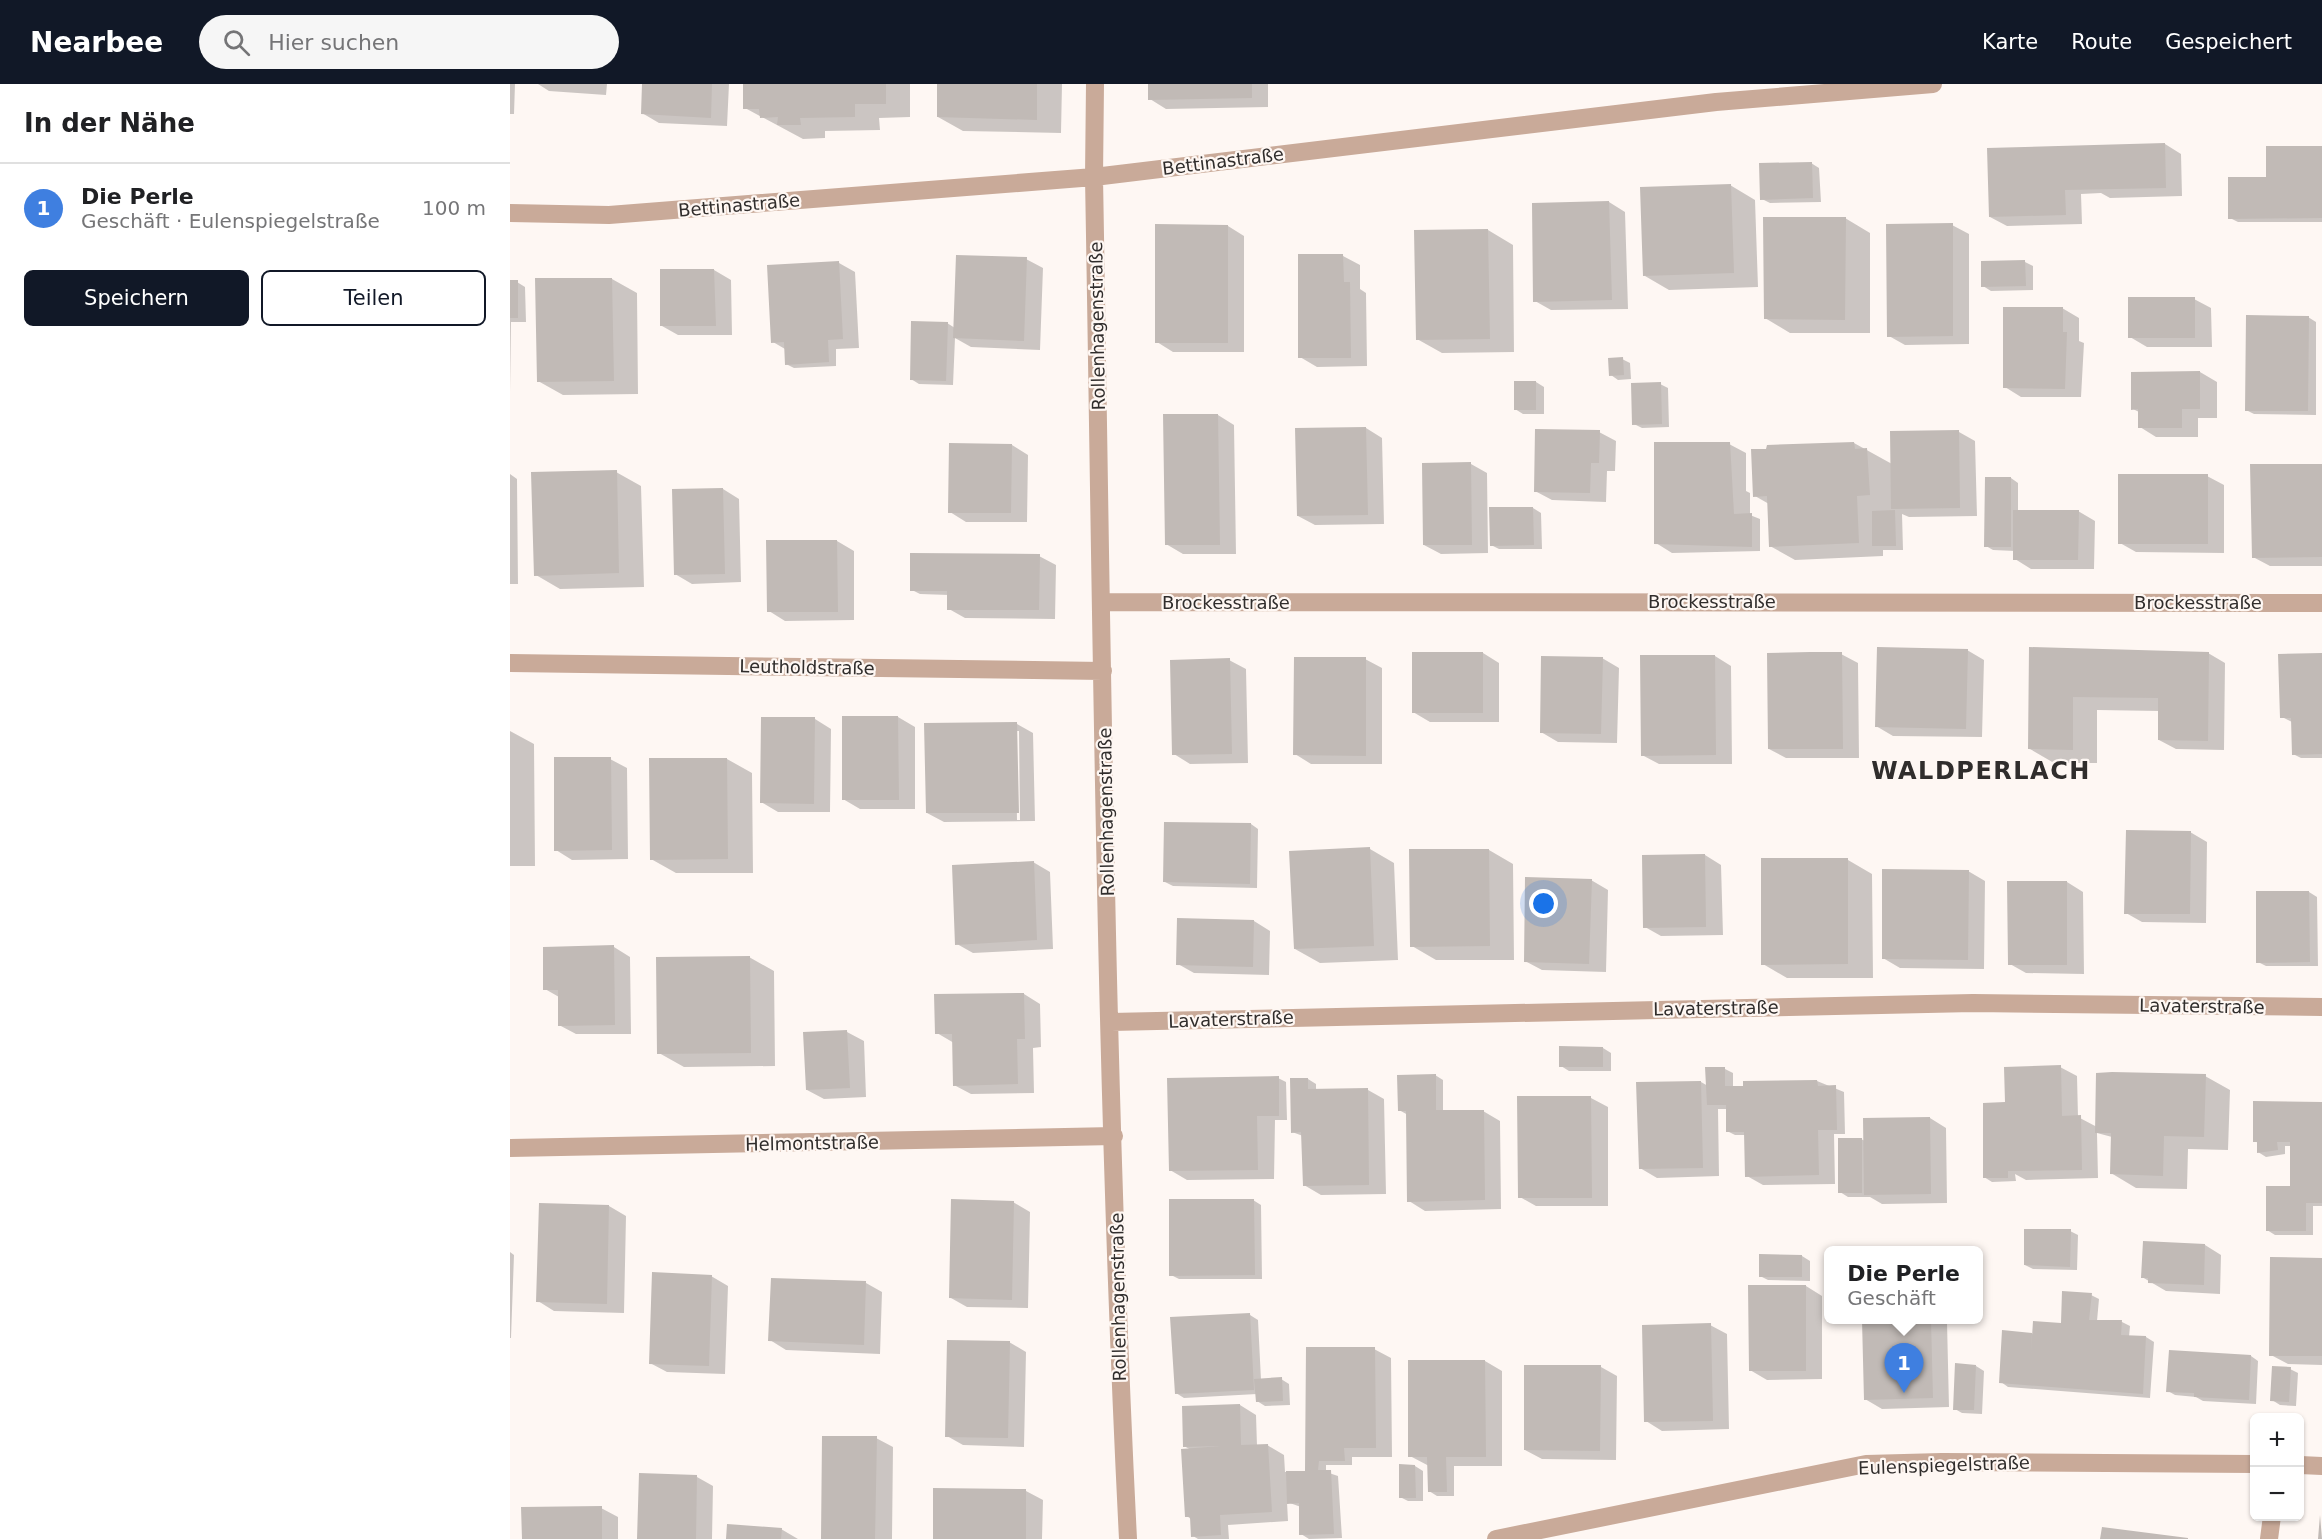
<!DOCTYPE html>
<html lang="de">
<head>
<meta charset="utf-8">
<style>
	body { margin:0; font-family:"DejaVu Sans",sans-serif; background:#f6f6f6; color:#202124 }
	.controls { position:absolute; right:18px; bottom:18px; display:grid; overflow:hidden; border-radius:9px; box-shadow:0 2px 4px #0004 }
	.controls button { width:54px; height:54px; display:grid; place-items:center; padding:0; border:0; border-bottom:2px solid #e0e0e0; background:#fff; color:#202124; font:30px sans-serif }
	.you { position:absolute; left:1034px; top:820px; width:21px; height:21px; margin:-15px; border:4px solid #fff; border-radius:50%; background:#1a73e8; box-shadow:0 0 0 9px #1a73e833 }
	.badge { display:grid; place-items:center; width:39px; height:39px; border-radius:50%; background:#111827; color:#fff; font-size:20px; font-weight:700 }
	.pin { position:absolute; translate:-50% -50px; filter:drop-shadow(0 2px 3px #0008) }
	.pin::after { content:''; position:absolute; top:32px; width:21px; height:18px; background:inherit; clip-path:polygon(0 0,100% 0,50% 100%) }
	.popup { position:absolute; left:1314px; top:1162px; width:159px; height:78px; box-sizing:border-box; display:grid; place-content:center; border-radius:9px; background:#fff; filter:drop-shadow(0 2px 4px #0005); font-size:20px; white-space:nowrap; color:#757577 }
	.popup b { font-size:22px; color:#202124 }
	.popup::after { content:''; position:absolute; left:50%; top:100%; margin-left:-12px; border:12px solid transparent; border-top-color:#fff }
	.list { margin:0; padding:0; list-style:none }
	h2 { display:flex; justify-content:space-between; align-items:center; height:78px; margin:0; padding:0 24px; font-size:26px }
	h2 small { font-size:20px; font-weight:400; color:#757577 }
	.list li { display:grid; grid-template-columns:39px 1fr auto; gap:18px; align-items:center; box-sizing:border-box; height:90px; padding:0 24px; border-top:2px solid #e0e0e0 }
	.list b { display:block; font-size:22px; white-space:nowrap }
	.list p { margin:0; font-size:20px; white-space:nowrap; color:#757577 }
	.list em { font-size:20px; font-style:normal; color:#757577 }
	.actions { display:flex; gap:12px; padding:18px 24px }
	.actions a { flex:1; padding:14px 0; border:2px solid #111827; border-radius:9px; text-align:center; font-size:21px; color:#111827 }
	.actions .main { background:#111827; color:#fff }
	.icon { flex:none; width:33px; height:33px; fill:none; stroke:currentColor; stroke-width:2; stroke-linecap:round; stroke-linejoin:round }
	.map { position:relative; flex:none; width:1812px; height:1455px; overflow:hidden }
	header { display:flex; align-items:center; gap:36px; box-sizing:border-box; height:84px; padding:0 30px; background:#111827; color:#fff }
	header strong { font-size:28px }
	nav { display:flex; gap:33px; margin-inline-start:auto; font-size:21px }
	.search { width:420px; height:54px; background:#f6f6f6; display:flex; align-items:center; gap:15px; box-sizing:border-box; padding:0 21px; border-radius:33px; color:#757577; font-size:22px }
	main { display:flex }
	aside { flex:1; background:#fff }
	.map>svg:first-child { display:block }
</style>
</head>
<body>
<header>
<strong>Nearbee</strong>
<div class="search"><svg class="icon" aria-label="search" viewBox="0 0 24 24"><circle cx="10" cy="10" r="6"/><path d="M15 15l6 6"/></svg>Hier suchen</div>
<nav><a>Karte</a><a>Route</a><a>Gespeichert</a></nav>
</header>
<main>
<aside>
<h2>In der Nähe<small></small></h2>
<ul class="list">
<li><span class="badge" style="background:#3f7fe0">1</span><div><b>Die Perle</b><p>Geschäft · Eulenspiegelstraße</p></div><em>100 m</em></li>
</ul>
<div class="actions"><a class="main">Speichern</a><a>Teilen</a></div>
</aside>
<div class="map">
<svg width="1812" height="1455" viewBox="0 0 1812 1455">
	<rect width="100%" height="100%" fill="#fef7f3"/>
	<path fill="#0003" fill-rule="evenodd" d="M0,0H5L4,30H0Z
		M28,0H97L96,11L39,7Z
		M134,0H219L217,42L149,39L132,29Z
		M234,0H400V33L369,34L370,46L315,47V54L293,55L235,24Z
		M429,0H552L551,49L453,47L428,33Z
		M639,0H758V23L656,25L640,15Z
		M1655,60L1671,70L1672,112L1600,114L1591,109L1571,110L1572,140L1497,142L1480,133Z
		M1812,64V138H1728L1720,134L1757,95Z
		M1301,79L1309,84L1311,118L1260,119L1252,115Z
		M1220,101L1245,116L1248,203L1159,206L1135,192Z
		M1099,118L1115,128L1118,225L1041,226L1025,217Z
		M1335,134L1360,149V249H1280L1255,234Z
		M1442,141L1459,150V260L1395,261L1379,252Z
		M718,142L734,152V268H663L647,258Z
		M978,146L1003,161L1004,268L932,269L907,255L906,147Z
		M833,172L850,181V205L856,209L857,282L807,283L790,273Z
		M516,175L533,184L530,266L461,263L445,254L443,301L409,300L401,295L437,239L445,244Z
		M1515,178L1523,182V206L1481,207L1473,202Z
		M329,179L345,188L349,264L326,265V282L284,284L276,280L275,265L263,258Z
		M151,186H204L221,196L222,251H168L152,242Z
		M102,195L127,209L128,310L53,311L28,297Z
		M0,198H7L15,203L16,238H1L0,308Z
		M1684,215L1701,224L1702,263H1637L1620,253Z
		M1552,224L1569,234V257L1574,259L1571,313H1511L1495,303Z
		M1798,233L1806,238V331L1744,330L1736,326Z
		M1112,275L1120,279L1121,295L1108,296L1101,291Z
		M1690,288L1707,298V334H1688V353H1646L1630,343L1629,328L1623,325L1622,290Z
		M1026,298L1034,303V330H1013L1005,325Z
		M1150,300L1158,304L1159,343L1132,344L1124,340Z
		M708,331L724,341L726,470H673L656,460Z
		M856,344L872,354L874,440L805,441L788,432Z
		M1089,348L1106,357L1105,387H1097L1096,418L1042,416L1025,407Z
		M1449,348L1465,357L1467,432L1399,433L1392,430L1393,466H1373V472L1285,476L1260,462L1259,420L1245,412L1344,359L1382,380Z
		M1219,360L1236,369V407L1240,409V431L1250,435V467L1162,469L1146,459Z
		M502,361L518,371L517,438H456L440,428Z
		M961,380L977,389L978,469L931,470L914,461Z
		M1812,381V482H1760L1743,473Z
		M106,388L131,402L134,503L50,505L26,491Z
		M0,390L7,395L8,500H0Z
		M1697,392L1714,401V469L1626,468L1610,459Z
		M1501,394L1508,399V427H1568L1585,437L1584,485H1521L1505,475V467L1483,466L1476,462Z
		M213,405L229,415L231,498L182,500L165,490Z
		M1023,424L1031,429L1032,465H989L981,461V425Z
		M327,457L344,467V536L275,537L259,527L258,458Z
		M529,472L546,481L545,535L455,534L439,525V511L410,510L402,506Z
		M1521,564L1698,569L1715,579L1714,666L1666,665L1649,656L1650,627L1587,626V679H1544L1520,665Z
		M1457,566L1474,576L1472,653L1383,652L1366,642Z
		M973,569L989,579V638H920L903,628Z
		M1331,570L1348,579L1349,674H1276L1259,665Z
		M1812,570V674H1791L1783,670L1782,638L1772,633Z
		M1205,572L1221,582L1222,680H1149L1132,671Z
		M1092,574L1109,584L1107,659L1048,658L1031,648Z
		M855,575L872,584V680H801L785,670Z
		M719,576L736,585L738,679L680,680L664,670Z
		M388,633L405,643V725H350L333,715Z
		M305,635L321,645L320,728H268L251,718Z
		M507,640L523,649L525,737L434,738L417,729ZM506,647H509L510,736H507Z
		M0,647L24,660L25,782H0Z
		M100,675L117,684L118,775L62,776L46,766Z
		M141,675H217L242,689L243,789H166L141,775Z
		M741,740L748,745L747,804L663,802L655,798Z
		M1680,748L1697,758L1696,839L1632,838L1616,829Z
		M860,765L884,779L888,876L810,879L785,865Z
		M979,766L1003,780L1004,876H926L902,862Z
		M1195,771L1211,781L1213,851L1151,852L1135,843Z
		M1338,776L1362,790L1363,894H1277L1253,880Z
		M523,778L540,788L543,865L463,869L447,860Z
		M1458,787L1475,797L1474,885L1390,884L1373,874Z
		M1081,796L1098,806L1096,888L1032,886L1015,877Z
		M1557,798L1573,808L1574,890L1516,889L1500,880Z
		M1799,808L1807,813L1808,882H1756L1748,878L1747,809Z
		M744,837L760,847L759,891L684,889L668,880Z
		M104,863L120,873L121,950H66L49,941V913L35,905Z
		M239,873L264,887L265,982L174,983L149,969Z
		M514,910L530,920L531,963L523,964L524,1009L461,1010L444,1001V959L427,949Z
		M337,948L354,957L356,1013L314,1015L297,1006Z
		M1093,964L1101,969V987H1059L1051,982Z
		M1550,983L1567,992L1568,1033L1587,1043L1695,992L1720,1006L1718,1066L1678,1065L1677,1105L1626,1104L1601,1089L1602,1053L1587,1049L1588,1094L1516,1096L1505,1090L1506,1097L1482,1098L1474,1093L1497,1019Z
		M1215,985L1223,989V1004L1307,997L1334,1008L1335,1050H1324L1325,1100L1253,1101L1237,1092L1236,1051H1225L1217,1047V1025H1208L1209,1092L1147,1094L1130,1084L1191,998L1198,1002Z
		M925,991L933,996V1028L973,1027L990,1037L991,1125L915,1127L899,1117L898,1031L889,1026Z
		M768,994L776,998L777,1036H765L764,1095L677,1096L660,1086Z
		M798,995L806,1000V1006H858L874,1015L876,1110L811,1111L794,1101L793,1052L782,1048Z
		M1009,1014H1081L1098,1023V1122H1026L1010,1113Z
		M1812,1019V1122H1803V1151H1765L1757,1146L1782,1103L1781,1062H1775V1070L1756,1073L1748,1068V1059L1745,1057Z
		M1420,1034L1436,1044L1437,1119L1372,1120L1360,1113H1338L1330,1108L1351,1055L1355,1057Z
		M743,1116L751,1121L752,1195H669L661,1191Z
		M503,1118L520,1128L518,1224L457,1223L441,1214Z
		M99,1122L116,1132L114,1229L44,1227L28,1217Z
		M1560,1147L1568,1151L1567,1186L1523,1185L1515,1181Z
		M1695,1161L1711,1171L1710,1210L1656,1207L1632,1193Z
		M0,1168L4,1171L1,1254H0Z
		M1292,1172L1300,1177V1197L1258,1196L1250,1192Z
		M1812,1175V1281L1778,1280L1761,1271Z
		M201,1192L218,1202L215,1290L157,1288L140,1279Z
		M356,1199L372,1208L370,1270L276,1266L260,1256Z
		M1296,1202L1312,1212V1295L1257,1296L1240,1286Z
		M1581,1211L1589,1215L1587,1237L1612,1238L1620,1242L1619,1253H1636L1644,1258L1640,1314L1498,1303L1491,1298L1494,1248L1524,1250L1552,1241Z
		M740,1231L748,1236L751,1296L771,1295L779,1300L780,1321L755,1322L747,1317V1310L674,1314L666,1309Z
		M1353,1236H1433L1437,1238L1439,1323L1372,1325L1355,1315Z
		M1200,1241L1217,1250L1219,1345L1152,1347L1136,1337Z
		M499,1258L516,1268L514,1363L453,1361L437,1352Z
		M864,1265L881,1274L882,1373H842V1381H816V1388L828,1392L832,1454L799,1455L791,1450V1423L777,1418L778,1437L718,1441L719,1455H688L683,1452L682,1436L677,1432L681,1366L674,1362L730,1321L746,1331L747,1362L757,1361L774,1371L775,1388H796Z
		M1741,1272L1748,1277L1746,1320L1693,1317L1686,1313L1665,1311L1658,1307Z
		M975,1277L992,1287V1382H944V1412H927L919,1407V1382L900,1372Z
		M1466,1282L1474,1287L1472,1330L1452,1329L1445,1325Z
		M1091,1283L1107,1292L1106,1376L1032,1375L1015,1366Z
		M1780,1285L1788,1289L1786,1322L1770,1321L1762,1316Z
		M366,1354L383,1363L382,1455H313Z
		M905,1382L913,1387V1417H898L890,1413Z
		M187,1393L203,1402L202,1455H129Z
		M424,1406L516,1407L533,1416L532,1455H424Z
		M91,1424L108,1433V1455H13Z
		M271,1445L288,1455H217Z"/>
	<path fill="#c1bab6" d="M132,0H202L201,34L131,30Z
		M233,0H376V20H345V33L290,34L291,41H267L268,33L250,34L249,25H233Z
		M427,0H527V36L427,33Z
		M638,0H742V14L638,16Z
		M1655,59L1656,104L1555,106L1556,131L1479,133L1477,64Z
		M1756,62H1812V134L1718,135V93H1756Z
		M1302,78L1303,114L1250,116L1249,79Z
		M1221,100L1224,189L1133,192L1130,103Z
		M1099,117L1102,216L1023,218L1022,119Z
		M1253,133H1336L1335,236L1254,235Z
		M1443,139V252L1377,253L1376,140Z
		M645,140L718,141V259H645Z
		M978,145L980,255L906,256L904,146Z
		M788,170H833L834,198H840L841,274H788Z
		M446,171L517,173L514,257L443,254Z
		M1515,176L1516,202L1471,203V177Z
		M329,177L333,255L318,256L319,278L275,281L274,258L261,259L257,181Z
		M150,185H204L206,242H150Z
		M25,194H102L104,297L27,298Z
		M0,196H8V234H0Z
		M1618,213H1685V254H1618Z
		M1493,223H1553V248H1557L1555,305L1493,304Z
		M1736,231L1799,232L1798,327H1735Z
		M401,237L438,238L436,297L400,296Z
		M1113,273L1114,291L1099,292L1098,274Z
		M1690,287V325H1672V344H1628V325L1621,326V288Z
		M1004,297H1026V326H1004Z
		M1151,298L1152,340L1122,341L1121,299Z
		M653,330H708L710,461H655Z
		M856,343L858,431L787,432L785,344Z
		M1025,345L1090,346L1089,379H1081L1080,409L1024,408Z
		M1449,346L1450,424L1381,425L1380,347Z
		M1144,358H1220L1224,430L1242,429V463L1144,460Z
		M1344,358L1345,365L1357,364L1360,411L1347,412L1349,459L1259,463L1257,412L1243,413L1241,365H1256L1257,361Z
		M439,359L502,360L501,429H438Z
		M961,378L962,461H913L912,379Z
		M1740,380H1812V473L1742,474Z
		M107,386L109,489L24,492L21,388Z
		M1608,390H1698V460H1608Z
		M1475,393H1501V463H1474Z
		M213,404L215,490L164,491L162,405Z
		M979,423H1023L1024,461L980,462Z
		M1385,426L1386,462H1362V427Z
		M1503,426H1569L1568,476H1503Z
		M256,456H327L328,528H257Z
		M400,469L530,470L529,526H437V507H400Z
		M1367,563L1458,565L1456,645L1365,643Z
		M1519,563L1699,568L1698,657L1648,656V614L1563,613V666L1518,665Z
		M902,568H973V629H902Z
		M1300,568H1332L1333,665H1258L1257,569Z
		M1812,569V670L1782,671L1781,634H1770L1768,570Z
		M1130,571H1205L1206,671L1131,672Z
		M1031,572L1093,573L1091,650L1030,649Z
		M784,573H856V672L783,671Z
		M720,574L722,670L662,671L660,576Z
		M332,632H388L389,716H332Z
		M251,633H305L304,720L250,719Z
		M507,638L509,729H416L414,639Z
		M44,673H101L102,766L44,767Z
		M139,674H217L218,775L140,776Z
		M654,738L741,739L740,800L653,798Z
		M1616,746L1681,747L1680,830H1614Z
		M860,763L864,862L784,865L779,767Z
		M899,765H979L980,862L900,863Z
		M1195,770L1196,843L1133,844L1132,771Z
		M1251,774H1338V880L1251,881Z
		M524,777L527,856L445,861L442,781Z
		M1372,785L1459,786L1458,876L1372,875Z
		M1015,793L1082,795L1079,880L1014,878Z
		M1497,797H1557V881H1498Z
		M1746,807H1799L1800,878L1746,879Z
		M667,834L744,836L743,883L666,881Z
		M104,861L105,941L48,942V906H33V863Z
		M240,872L241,969L147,970L146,873Z
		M514,909L515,955H507L508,1000L443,1002L442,950H425L424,910Z
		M337,946L340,1004L296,1006L293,948Z
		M1049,962L1093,963V983H1049Z
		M1551,981L1552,1032L1571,1031L1572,1086L1498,1087V1094H1473V1019L1495,1018L1494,983Z
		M1195,983H1215V1002H1233V997L1307,996L1308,1002L1326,1001L1327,1046H1308L1309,1091L1235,1093L1234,1048H1216V1021H1197Z
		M1602,988L1696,990L1694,1053L1654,1052L1653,1092L1600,1090L1601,1049H1585L1586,989Z
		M926,990V1026H974L975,1116L897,1118L896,1027H888L887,991Z
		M769,992V1032H747L748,1086L659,1087L657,994Z
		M780,994H798V1005L858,1004L859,1101L793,1102L791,1048L781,1049Z
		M1191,997L1193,1084L1129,1085L1126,998Z
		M1007,1012H1081L1082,1114H1008Z
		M1743,1017L1812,1018V1119H1796V1147H1756V1102H1780V1058H1767L1768,1066L1747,1069V1058H1743Z
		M1420,1033L1421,1110L1354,1111L1353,1034Z
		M1328,1054H1352V1109H1328Z
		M441,1115L504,1117L502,1216L439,1214Z
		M659,1115H744L745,1191L659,1192Z
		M29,1119L99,1121L97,1220L26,1218Z
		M1514,1145H1561L1560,1183L1514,1181Z
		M1633,1157L1695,1160L1694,1201L1638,1199V1194H1631Z
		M1249,1170L1292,1171V1193H1249Z
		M1760,1173L1812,1174V1272H1759Z
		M142,1188L202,1191L199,1282L139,1280Z
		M261,1194L356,1197L354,1261L258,1257Z
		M1238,1201H1296V1287H1239Z
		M1552,1207L1582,1209L1579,1236H1612L1611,1251L1636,1252L1633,1310L1489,1299L1492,1246L1522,1249L1521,1269L1523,1237L1551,1239Z
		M740,1229L744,1306L665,1310L660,1233Z
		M1352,1236H1421L1423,1314L1354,1316Z
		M1201,1239L1203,1337L1134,1338L1132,1241Z
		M437,1256L500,1257L498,1354L435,1353Z
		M796,1263H865L866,1364H834L835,1377H809L808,1386H821L824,1450L789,1451V1419L777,1420L776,1387H795Z
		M1659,1266L1741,1271L1739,1316L1684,1313V1309L1656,1308Z
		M898,1276H975L976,1373H936L937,1408H918L917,1373H898Z
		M1445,1279L1466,1281L1464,1326H1443Z
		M1014,1281H1091L1090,1367L1014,1366Z
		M1762,1282L1781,1283L1779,1318L1760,1317Z
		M772,1293L773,1317L746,1318L744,1295Z
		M730,1320L731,1361L758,1360L762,1428L710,1431L711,1451L681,1453L680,1433H675L671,1365L711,1362L673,1363L672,1322Z
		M312,1352H367L365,1455H311Z
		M889,1380L905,1381L906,1414H889Z
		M129,1389L187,1391L186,1455H127Z
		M423,1404L516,1405V1455H423Z
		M92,1422V1455H12L11,1423Z
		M1810,1431L1812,1455H1808Z
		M217,1440L272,1444L271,1455H216Z
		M1592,1443L1678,1454V1455H1590Z"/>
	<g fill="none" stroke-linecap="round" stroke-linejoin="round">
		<path stroke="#c9aa99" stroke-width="18" d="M585,0L584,93C592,547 595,1002 618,1455
			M0,129L99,131L584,93L1206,18L1423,0
			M592,518L1812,519
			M0,579L593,587
			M601,938L1463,919L1812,923
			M0,1064L604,1052
			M1790,1381L1812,1382
			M986,1455L1356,1380L1432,1378L1744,1380
			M1759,1455L1762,1432"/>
	</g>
	<g text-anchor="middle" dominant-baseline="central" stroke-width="4.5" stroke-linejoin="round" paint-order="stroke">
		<g font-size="18" fill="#302d2c" stroke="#fef7f3">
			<text transform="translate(713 77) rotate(-7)">Bettinastraße</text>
			<text transform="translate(229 121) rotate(-5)">Bettinastraße</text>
			<text transform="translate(587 242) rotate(-91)">Rollenhagenstraße</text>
			<text x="1202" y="517">Brockesstraße</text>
			<text x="716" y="518">Brockesstraße</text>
			<text x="1688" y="518">Brockesstraße</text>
			<text transform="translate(297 583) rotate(1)">Leutholdstraße</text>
			<text transform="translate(596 728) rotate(-91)">Rollenhagenstraße</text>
			<text transform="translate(1692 922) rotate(1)">Lavaterstraße</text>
			<text transform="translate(1206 924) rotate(-1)">Lavaterstraße</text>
			<text transform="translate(721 935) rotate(-2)">Lavaterstraße</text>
			<text transform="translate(302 1059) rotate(-1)">Helmontstraße</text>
			<text transform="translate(608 1213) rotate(-91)">Rollenhagenstraße</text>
			<text transform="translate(1434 1381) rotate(-2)">Eulenspiegelstraße</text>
		</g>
		<g font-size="24" font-weight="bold" letter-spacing="1.5" fill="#302d2c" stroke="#fef7f3">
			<text x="1471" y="687">WALDPERLACH</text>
		</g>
	</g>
</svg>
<div class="controls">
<button>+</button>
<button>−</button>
</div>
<div class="you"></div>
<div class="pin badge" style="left:1394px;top:1309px;background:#3f7fe0">1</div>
<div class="popup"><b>Die Perle</b>Geschäft</div>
</div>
</main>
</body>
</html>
